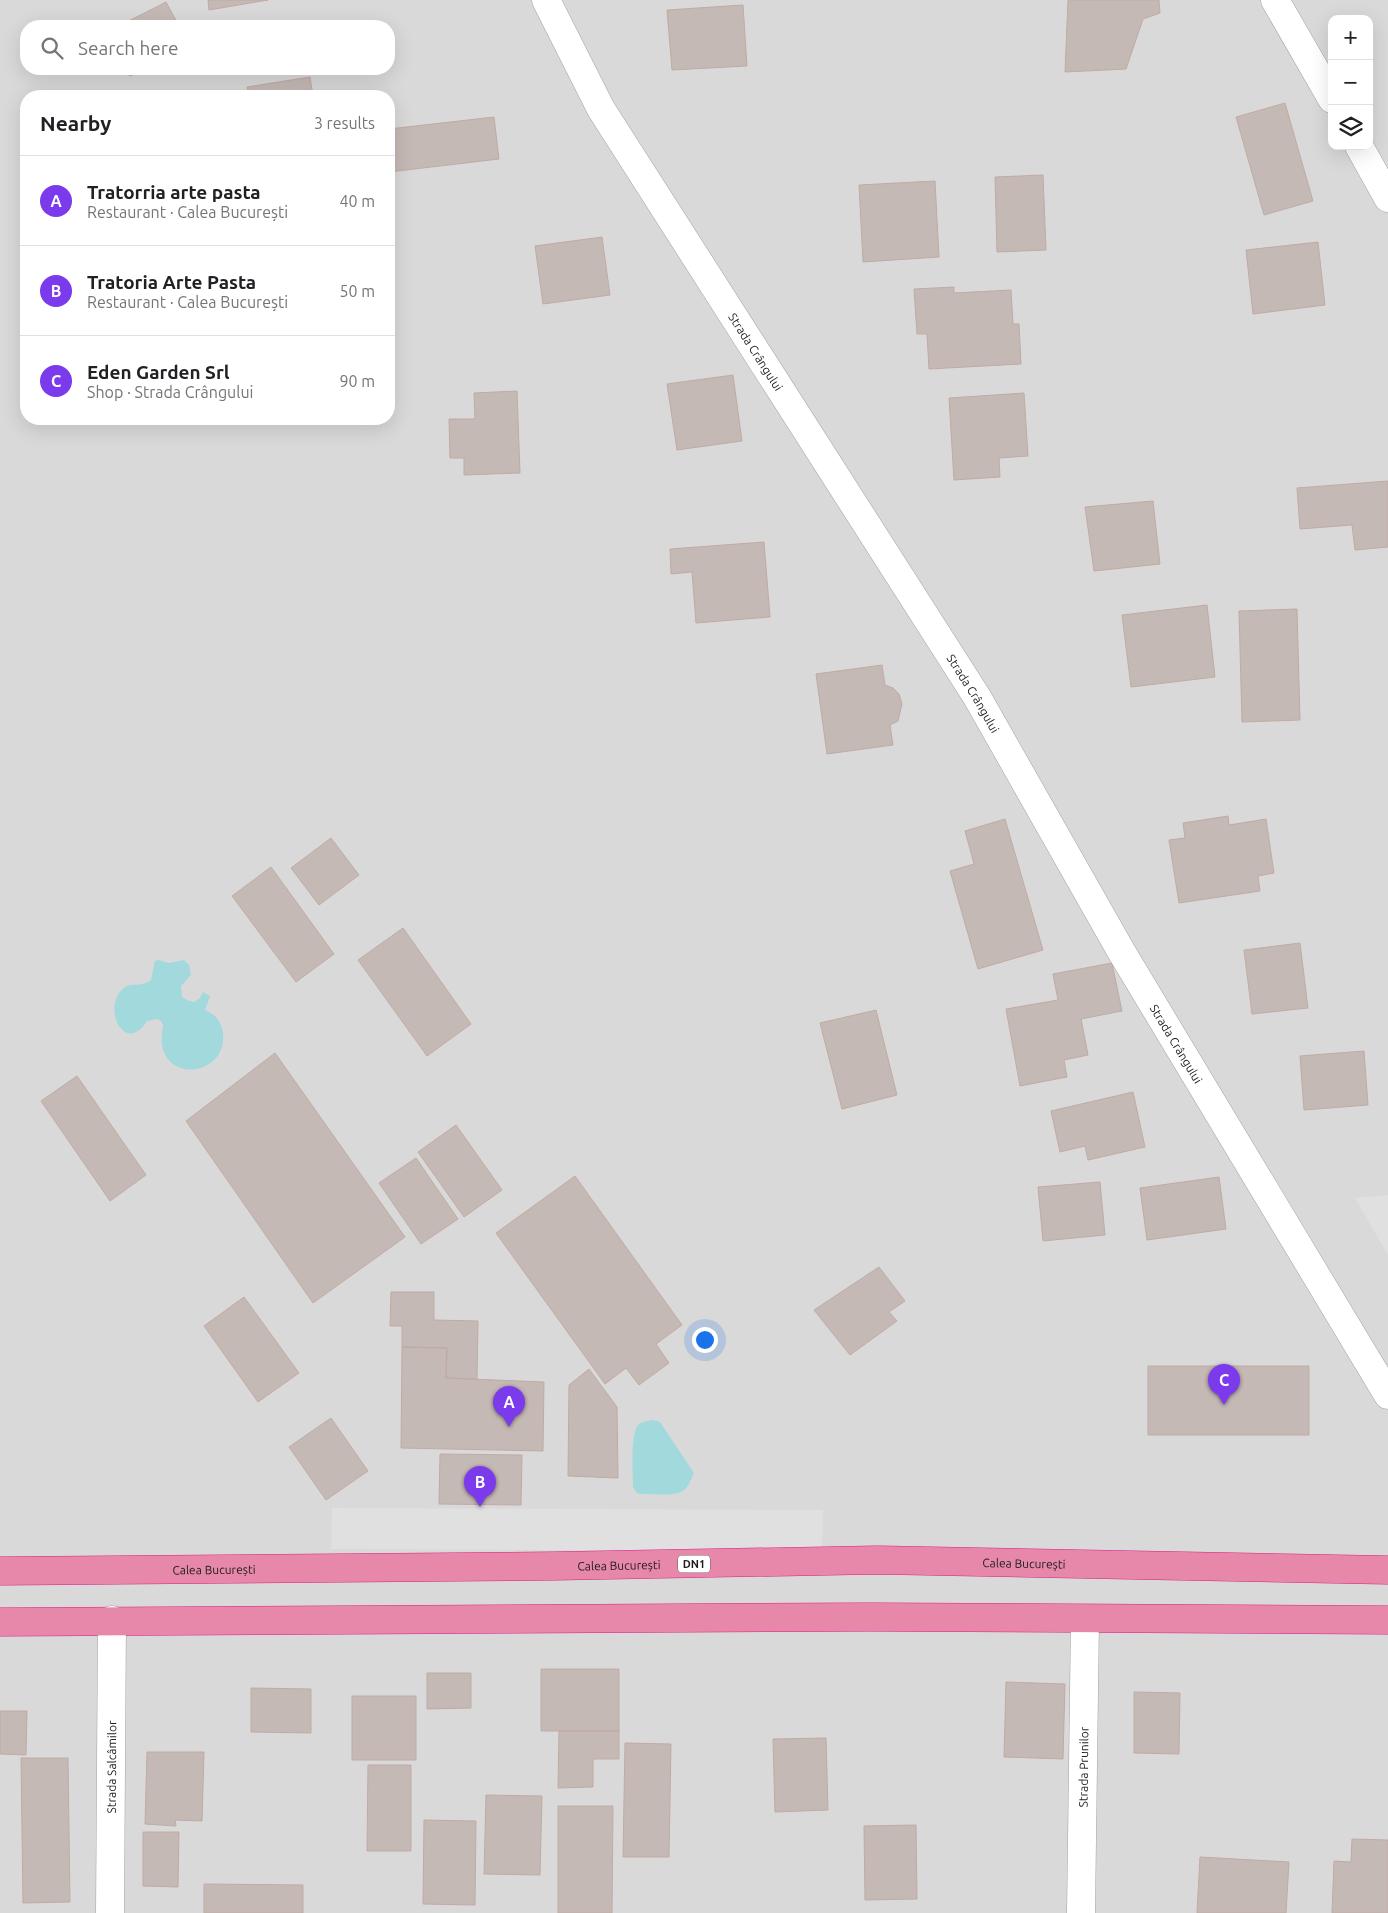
<!DOCTYPE html>
<html lang="en">
<head>
<meta charset="utf-8">
<style>
	body { margin:0; font-family:Ubuntu,sans-serif; background:#f6f6f6; color:#202124 }
	.controls { position:absolute; right:15px; top:15px; display:grid; overflow:hidden; border-radius:10px; box-shadow:0 5px 20px #0002 }
	.controls button { width:45px; height:45px; display:grid; place-items:center; padding:0; border:0; border-bottom:1px solid #e0e0e0; background:#fff; color:#202124; font:25px sans-serif }
	.you { position:absolute; left:704px; top:1339px; width:18px; height:18px; margin:-12px; border:4px solid #fff; border-radius:50%; background:#1a73e8; box-shadow:0 0 0 8px #1a73e833 }
	.badge { display:grid; place-items:center; width:32px; height:32px; border-radius:50%; background:#7c3aed; color:#fff; font-size:16px; font-weight:700 }
	.pin { position:absolute; translate:-50% -41px; filter:drop-shadow(0 1px 2px #0008) }
	.pin::after { content:''; position:absolute; top:26px; width:18px; height:15px; background:inherit; clip-path:polygon(0 0,100% 0,50% 100%) }
	.list { margin:0; padding:0; list-style:none }
	h2 { display:flex; justify-content:space-between; align-items:center; height:65px; margin:0; padding:0 20px; font-size:21px }
	h2 small { font-size:16px; font-weight:400; color:#757577 }
	.list li { display:grid; grid-template-columns:32px 1fr auto; gap:15px; align-items:center; box-sizing:border-box; height:90px; padding:0 20px; border-top:1px solid #e0e0e0 }
	.list b { display:block; font-size:19px; white-space:nowrap }
	.list p { margin:0; font-size:16px; white-space:nowrap; color:#757577 }
	.list em { font-size:16px; font-style:normal; color:#757577 }
	.icon { flex:none; width:28px; height:28px; fill:none; stroke:currentColor; stroke-width:2; stroke-linecap:round; stroke-linejoin:round }
	.map { position:relative; flex:none; width:1388px; height:1913px; overflow:hidden }
	.search { position:absolute; background:#fff; box-shadow:0 5px 20px #0002; left:20px; top:20px; width:375px; height:55px; display:flex; align-items:center; gap:12px; box-sizing:border-box; padding:0 18px; border-radius:20px; color:#757577; font-size:19px }
	.panel { position:absolute; background:#fff; box-shadow:0 5px 20px #0002; left:20px; top:90px; width:375px; height:335px; border-radius:20px }
	.map>svg:first-child { display:block }
</style>
</head>
<body>
<div class="map">
<svg width="1388" height="1913" viewBox="0 0 1388 1913">
	<rect width="100%" height="100%" fill="#eee8e1"/>
	<path fill="#dad9d9" fill-rule="evenodd" d="M0,0H1388V1913H0ZM1332,19H1369V146H1332ZM26,26H389V69H26ZM26,96H389V419H26Z"/>
	<path fill="#e0e0e0" d="M1388,1195V1255L1355,1198Z
		M332,1508L823,1510L822,1551L331,1549Z"/>
	<path fill="#a1d9dd" d="M158,960L169,963L184,960L189,965L191,975L181,986L182,997L187,1000L194,1002L200,998L203,992L210,996L205,1010C216,1014 221,1022 223,1033C227,1072 175,1082 164,1052C160,1044 162,1033 163,1025L161,1021L157,1019L147,1021C124,1057 100,1005 125,987C132,982 141,988 151,980L155,961Z
		M653,1420L660,1422L694,1473C691,1479 689,1486 684,1490C677,1497 651,1494 641,1494L637,1493L633,1487C633,1474 630,1435 638,1425C642,1421 648,1421 653,1420Z"/>
	<path fill="#c5b9b5" stroke="#c0aba4" d="M208,0H268L209,10Z
		M1068,0H1159L1160,13L1143,19L1126,69L1065,72Z
		M166,2L179,26H119Z
		M743,5L747,66L672,70L667,10Z
		M126,69H145L130,76Z
		M310,77L313,96H249L247,87Z
		M1285,103L1313,201L1264,215L1236,117Z
		M494,117L499,159L389,172V129Z
		M1043,175L1046,250L997,252L995,177Z
		M935,181L939,257L863,262L859,185Z
		M602,237L610,295L543,304L535,246Z
		M1318,242L1325,305L1253,314L1246,250Z
		M954,287V293L1011,290L1013,324H1019L1021,364L929,369L927,334H917L914,289Z
		M733,375L742,441L677,450L667,384Z
		M517,391L520,473L464,475V458H450L449,419H475L474,393Z
		M1024,393L1028,456L999,458L1000,477L954,480L949,398Z
		M1388,481V547L1355,550L1352,525L1300,529L1297,488Z
		M1153,501L1160,564L1094,571L1085,507Z
		M764,542L770,617L696,623L692,572L671,574L670,549Z
		M1207,605L1215,677L1131,687L1122,615Z
		M1297,609L1300,720L1242,722L1239,611Z
		M882,665L885,685L893,688L899,694L902,704L898,721L890,725L893,745L827,754L816,674Z
		M1228,816L1229,825L1266,819L1274,873L1258,876L1260,891L1179,903L1169,840L1185,838L1183,823Z
		M1005,819L1043,950L978,969L950,871L974,864L965,831Z
		M331,838L359,875L319,905L291,868Z
		M271,867L334,954L296,982L232,896Z
		M403,928L471,1024L427,1056L358,960Z
		M1300,943L1308,1008L1252,1014L1244,950Z
		M1112,963L1122,1011L1081,1019L1088,1055L1064,1060L1067,1077L1020,1086L1006,1009L1058,1000L1053,974Z
		M876,1010L897,1095L842,1109L820,1023Z
		M1364,1051L1368,1105L1304,1110L1300,1056Z
		M275,1053L405,1237L313,1303L186,1121Z
		M77,1076L146,1175L110,1201L41,1101Z
		M1133,1092L1145,1147L1088,1160L1085,1146L1060,1152L1051,1111Z
		M456,1125L502,1190L464,1217L418,1152Z
		M416,1158L458,1219L421,1244L379,1183Z
		M575,1176L682,1325L656,1344L669,1363L639,1385L626,1368L605,1384L496,1233Z
		M1219,1177L1226,1229L1147,1240L1140,1188Z
		M1100,1182L1105,1235L1043,1241L1038,1187Z
		M879,1267L905,1301L889,1312L897,1321L850,1355L814,1310Z
		M391,1292H434V1320L478,1321L477,1379L446,1378L447,1348L402,1347V1326H390Z
		M244,1297L299,1373L258,1402L204,1326Z
		M402,1347L447,1348L446,1378L544,1382L543,1451L401,1448Z
		M1148,1366H1309V1435H1148Z
		M589,1369L617,1407L618,1478L568,1476L569,1385Z
		M331,1418L368,1471L326,1500L289,1447Z
		M440,1454L522,1455L521,1505L439,1504Z
		M541,1669H619V1731H541Z
		M427,1673H471V1708L427,1709Z
		M1006,1682L1065,1684L1063,1759L1004,1757Z
		M251,1688L311,1689V1733L251,1732Z
		M1134,1692L1180,1693L1179,1754L1134,1753Z
		M352,1696H416V1760H352Z
		M0,1711H27L26,1755L0,1754Z
		M559,1731H619V1759H593V1787L558,1788Z
		M826,1738L828,1810L775,1812L773,1739Z
		M625,1743L671,1744L669,1857H623Z
		M147,1752H204L202,1821L175,1820L176,1826L145,1824Z
		M21,1758H68L70,1902L23,1903Z
		M368,1765H411V1851H367Z
		M486,1795L542,1796L540,1875L484,1874Z
		M558,1806H613L612,1913H558Z
		M424,1820L476,1821L475,1905L423,1904Z
		M916,1825L917,1899L865,1900L864,1826Z
		M143,1832H179L178,1887L143,1886Z
		M1352,1839L1388,1840V1913H1332L1334,1861L1351,1862Z
		M1200,1857L1289,1862L1286,1913H1197Z
		M204,1884L303,1885V1913H204Z"/>
	<g fill="none" stroke-linecap="round" stroke-linejoin="round">
		<g stroke="#a3a3a3" stroke-width="29">
			<g id="street">
				<path id="s1" d="M546,0L601,109L977,697L1121,951L1388,1395"/>
				<path d="M1275,0L1332,99"/>
				<path d="M1359,146L1388,198"/>
				<path id="s2" d="M110,1913L112,1620"/>
				<path id="s3" d="M1081,1913L1085,1619"/>
			</g>
		</g>
		<g stroke="#d9217f" stroke-width="29">
			<g id="highway">
				<path id="s4" d="M0,1571L554,1566L878,1560L1388,1570"/>
				<path d="M0,1622L869,1617L1388,1620"/>
			</g>
		</g>
		<use href="#street" stroke="#fff" stroke-width="28"/>
		<use href="#highway" stroke="#e787a9" stroke-width="28"/>
	</g>
	<g text-anchor="middle" dominant-baseline="central" stroke-width="4" stroke-linejoin="round" paint-order="stroke">
		<rect fill="#fff" stroke="#606060" stroke-width="1" x="678" y="1555.5" width="32" height="17" rx="4"/>
		<g font-size="11" font-weight="bold" fill="#1c1c1c">
			<text x="694" y="1564">DN1</text>
		</g>
		<g font-size="12" fill="#1c1c1c" stroke="#fff">
			<text stroke="none"><textPath href="#s1" startOffset="410">Strada Crângului</textPath></text>
			<text stroke="none"><textPath href="#s1" startOffset="815">Strada Crângului</textPath></text>
			<text stroke="none"><textPath href="#s1" startOffset="1220">Strada Crângului</textPath></text>
			<text stroke="none"><textPath href="#s4" startOffset="1024">Calea București</textPath></text>
			<text stroke="none"><textPath href="#s4" startOffset="619">Calea București</textPath></text>
			<text stroke="none"><textPath href="#s4" startOffset="214">Calea București</textPath></text>
			<text stroke="none"><textPath href="#s3" startOffset="146">Strada Prunilor</textPath></text>
			<text stroke="none"><textPath href="#s2" startOffset="146">Strada Salcâmilor</textPath></text>
		</g>
	</g>
</svg>
<div class="controls">
<button>+</button>
<button>−</button>
<button><svg class="icon" aria-label="layers" viewBox="0 0 24 24"><path d="M12 4l9 5-9 5-9-5zM3 14l9 5 9-5"/></svg></button>
</div>
<div class="you"></div>
<div class="pin badge" style="left:509px;top:1427px">A</div>
<div class="pin badge" style="left:480px;top:1507px">B</div>
<div class="pin badge" style="left:1224px;top:1405px">C</div>
<div class="search"><svg class="icon" aria-label="search" viewBox="0 0 24 24"><circle cx="10" cy="10" r="6"/><path d="M15 15l6 6"/></svg>Search here</div>
<section class="panel">
<h2>Nearby<small>3 results</small></h2>
<ul class="list">
<li><span class="badge">A</span><div><b>Tratorria arte pasta</b><p>Restaurant · Calea București</p></div><em>40 m</em></li>
<li><span class="badge">B</span><div><b>Tratoria Arte Pasta</b><p>Restaurant · Calea București</p></div><em>50 m</em></li>
<li><span class="badge">C</span><div><b>Eden Garden Srl</b><p>Shop · Strada Crângului</p></div><em>90 m</em></li>
</ul>
</section>
</div>
</body>
</html>
